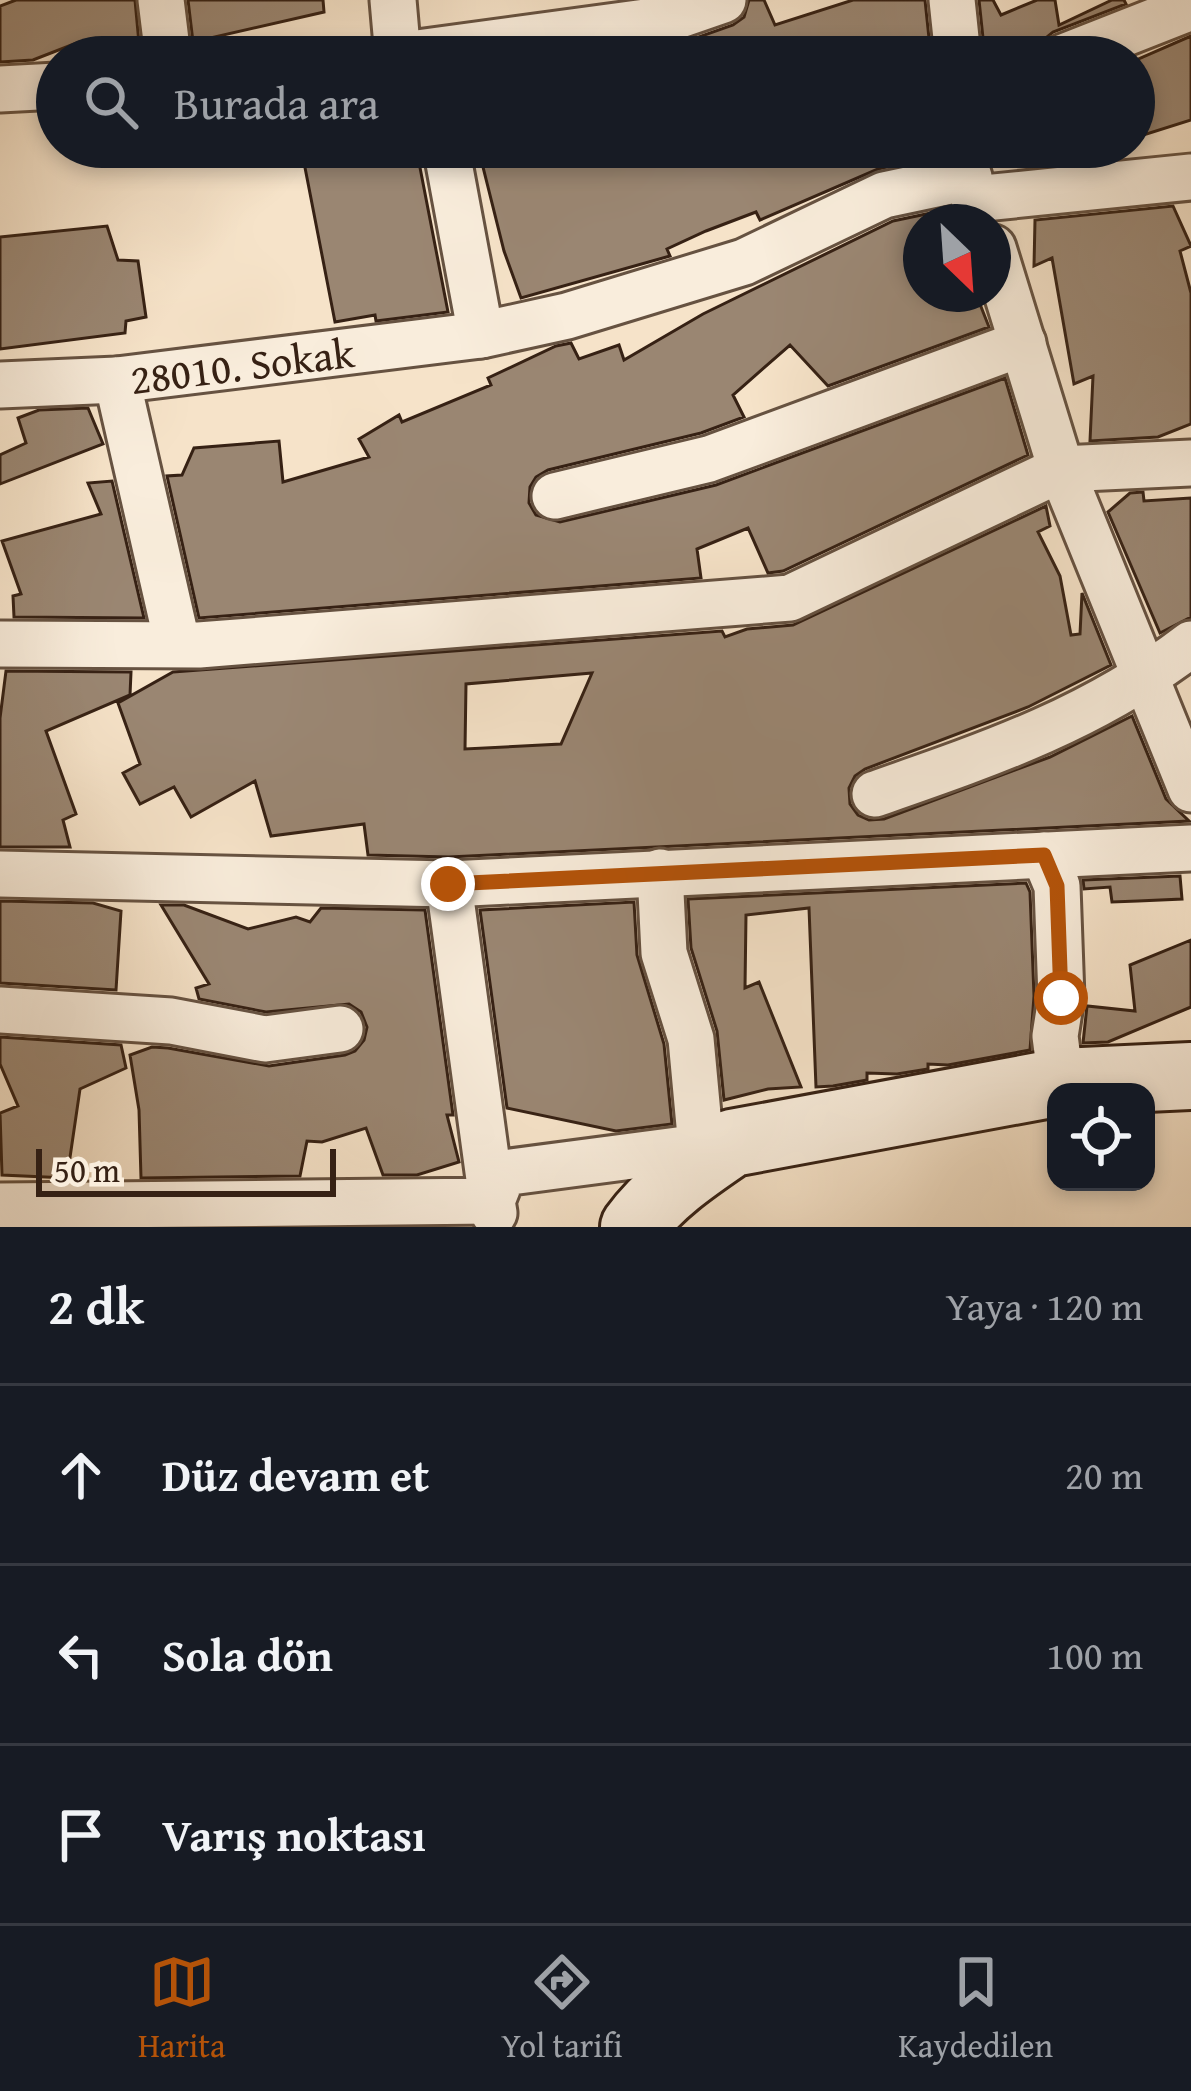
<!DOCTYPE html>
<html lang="tr">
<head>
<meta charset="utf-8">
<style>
	body { margin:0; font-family:"Gentium Book Plus",serif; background:#242831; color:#f1f3f6 }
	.controls { position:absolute; right:36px; bottom:36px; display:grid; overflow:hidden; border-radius:24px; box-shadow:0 6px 18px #0003 }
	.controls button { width:108px; height:108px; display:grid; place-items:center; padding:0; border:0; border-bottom:3px solid #363941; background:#171b24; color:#f1f3f6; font:60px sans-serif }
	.compass { position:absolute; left:903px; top:204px; width:108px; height:108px; border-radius:50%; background:#171b24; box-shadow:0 6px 18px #0003; rotate:155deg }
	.scale { position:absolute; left:36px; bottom:30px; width:300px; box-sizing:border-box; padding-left:12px; border:6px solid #362114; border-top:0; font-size:33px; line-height:42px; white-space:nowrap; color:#362114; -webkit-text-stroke:9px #f9eddc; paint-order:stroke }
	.stop { position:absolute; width:36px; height:36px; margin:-27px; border:9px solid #b45309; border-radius:50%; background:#fff }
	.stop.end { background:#b45309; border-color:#fff; box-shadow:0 3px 12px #0008 }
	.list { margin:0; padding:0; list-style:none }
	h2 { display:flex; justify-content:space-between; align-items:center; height:156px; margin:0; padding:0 48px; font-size:51px }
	h2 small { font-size:39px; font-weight:400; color:#9ea1a6 }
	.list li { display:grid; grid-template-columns:78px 1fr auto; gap:36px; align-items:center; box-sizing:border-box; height:180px; padding:0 48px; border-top:3px solid #363941 }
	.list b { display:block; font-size:45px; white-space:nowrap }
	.list em { font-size:39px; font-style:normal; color:#9ea1a6 }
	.icon { flex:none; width:66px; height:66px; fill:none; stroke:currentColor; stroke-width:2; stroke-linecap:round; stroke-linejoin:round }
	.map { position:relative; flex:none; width:1191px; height:1227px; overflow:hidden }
	.search { position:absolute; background:#171b24; box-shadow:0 6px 18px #0003; left:36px; right:36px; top:36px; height:132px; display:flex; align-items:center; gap:30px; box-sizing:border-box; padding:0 42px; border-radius:66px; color:#9ea1a6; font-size:45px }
	.sheet { height:696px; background:#171b24 }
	nav { display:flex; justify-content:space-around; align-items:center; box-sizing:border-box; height:168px; border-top:3px solid #363941; background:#171b24; font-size:33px; color:#9ea1a6 }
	nav a { display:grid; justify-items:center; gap:6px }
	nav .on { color:#b45309 }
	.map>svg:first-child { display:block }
</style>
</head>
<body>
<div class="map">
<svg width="1191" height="1227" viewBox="0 0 1191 1227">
	<rect width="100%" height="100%" fill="#f6e3c9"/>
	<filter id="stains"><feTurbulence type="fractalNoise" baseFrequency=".00167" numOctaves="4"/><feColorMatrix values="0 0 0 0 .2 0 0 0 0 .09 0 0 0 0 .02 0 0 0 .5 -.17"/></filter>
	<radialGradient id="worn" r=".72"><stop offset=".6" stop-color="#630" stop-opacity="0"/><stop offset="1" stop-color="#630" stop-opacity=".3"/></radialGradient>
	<path fill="#9a8672" stroke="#362114" stroke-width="3" fill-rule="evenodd" d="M16,0H135L139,43L82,54L79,42L33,60L0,62V6Z
		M188,0H323L324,12L193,42Z
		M749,0H764L775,25L853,0H925L931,57H678L673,46L733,25L744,17Z
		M979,0H993L1001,15L1037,0H1055L1059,25L1112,0H1124L1126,4L1053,32L1042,41L1038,57H985Z
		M1191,36V120L1134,138V61Z
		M301,147H416L448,312L376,321L375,315L335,322Z
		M478,147H953L955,152L878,169L760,220L756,212L706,231L667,249L670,256L521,298L504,251Z
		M1037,147H1109L1114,158L1036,166Z
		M1173,206L1191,246L1180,251L1191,293V424L1158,437L1090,441L1093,376L1074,384L1052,258L1034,266L1035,220Z
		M950,209L961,222H921V294H976L989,327L828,386L790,345L733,395L744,417L701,433L548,470L536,477L530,487L529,503L536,515L560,522L716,485L1005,378L1028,455L783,571L768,573L748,528L697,549L701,578L199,618L167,476L182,475L194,448L279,441L283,482L369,457L359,439L399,415L402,422L491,385L488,378L556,346L571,343L579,359L619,345L624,360L703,314L893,221Z
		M107,226L118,260L138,261L146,317L126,321L125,333L0,349V237Z
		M88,408L103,444L0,484V455L26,443L18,418L39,410Z
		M112,481L144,618L14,617L13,596L21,594L2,541L101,514L88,483Z
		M1143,492L1144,501L1191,498V617L1160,633L1108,512L1130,493Z
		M1046,506L1050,526L1038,532L1060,576L1071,635L1080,634L1082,593L1111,665L1028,707L865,769L855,776L849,788L850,804L858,815L869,820L884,819L1050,757L1132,716L1166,799L1189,821L449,857L368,855L364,824L271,836L255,781L191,817L174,787L140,804L123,773L140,764L118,703L173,672L722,631L725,637L747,629L793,625ZM592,673L561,744L465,749L466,684Z
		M6,671L131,672L130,695L46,731L76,814L63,820L70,847H0V718Z
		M1180,876L1182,899L1138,901L1112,902L1110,887L1084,889L1083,880Z
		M1026,883L1030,892L1034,996L1030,1050L948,1065L928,1064V1069L897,1074L867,1073V1080L833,1086L816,1087L809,908L746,915L745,988L759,982L801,1087L768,1089L724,1100L717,1031L691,948L688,899Z
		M0,901L93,903L121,911L116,990L0,983Z
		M634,902L637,955L664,1044L672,1124L616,1131L507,1108L480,910Z
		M161,905H184L248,929L296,917L310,922L321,908L425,910L453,1115H447L459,1162L417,1175H383L366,1128L322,1142L307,1141L300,1176L141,1178L139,1110L130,1055L152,1047L168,1048L269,1066L345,1055L355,1051L364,1040L367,1027L361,1012L349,1004L266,1012L199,999L196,988L209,984Z
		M1191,940V1007L1108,1042L1083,1043L1087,1006L1135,1011L1130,965Z
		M0,1037L121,1045L126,1068L80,1089L67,1178L2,1175L0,1113L18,1106L0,1064Z"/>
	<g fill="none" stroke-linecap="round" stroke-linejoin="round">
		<g stroke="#665241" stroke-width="51">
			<g id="street">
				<path d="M161,0L168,57"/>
				<path d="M393,0L398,57"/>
				<path d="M952,0L958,57"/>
				<path d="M388,57L668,19L723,0"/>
				<path d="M1064,57L1191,7"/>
				<path d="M0,89L57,86"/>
				<path d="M446,147L481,335L567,316L744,262L884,195L969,177"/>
				<path d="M974,199L1191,177"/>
				<path d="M993,248L1061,469L1191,789"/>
				<path d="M117,380L177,642"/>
				<path id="s1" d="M0,385L117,380L481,335"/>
				<path d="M555,496L709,459L1023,343"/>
				<path d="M0,644L199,645L790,598L1061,469L1191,463"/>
				<path d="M875,794C990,754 1093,719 1191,644"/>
				<path d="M1044,855L1057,886L1061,998L1055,1036L1061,1082"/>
				<path d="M660,872L664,953L691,1039L701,1147"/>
				<path d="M0,874L449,884L1191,848"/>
				<path d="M0,1010L171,1021L265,1039L340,1029"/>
				<path d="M0,1206L492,1201L449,884"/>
				<path d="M494,1213L492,1201L503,1173L723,1144"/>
			</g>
		</g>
		<g stroke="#362114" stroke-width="72">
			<path id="secondary" d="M634,1227C659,1192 697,1167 732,1143L1061,1082L1191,1076"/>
		</g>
		<use href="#street" stroke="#f9eddc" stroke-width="45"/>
		<use href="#secondary" stroke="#f9eddc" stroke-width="66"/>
	</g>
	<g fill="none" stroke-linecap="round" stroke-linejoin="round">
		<path stroke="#b45309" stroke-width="15" d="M448,884L1044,855L1057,886L1061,998"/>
	</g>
	<g text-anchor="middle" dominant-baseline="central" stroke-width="10" stroke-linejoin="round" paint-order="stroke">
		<g font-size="42" fill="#362114" stroke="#f9eddc">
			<text stroke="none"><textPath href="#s1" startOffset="243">28010. Sokak</textPath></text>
		</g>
	</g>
	<rect width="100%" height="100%" filter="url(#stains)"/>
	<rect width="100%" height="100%" fill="url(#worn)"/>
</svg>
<div class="controls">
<button><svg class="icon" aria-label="locate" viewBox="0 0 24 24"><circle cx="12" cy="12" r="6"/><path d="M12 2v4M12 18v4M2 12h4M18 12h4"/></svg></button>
</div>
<svg class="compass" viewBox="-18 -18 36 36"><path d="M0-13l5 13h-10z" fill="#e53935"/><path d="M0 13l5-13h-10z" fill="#9ea1a6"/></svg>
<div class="scale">50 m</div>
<div class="stop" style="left:1061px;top:998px"></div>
<div class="stop end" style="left:448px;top:884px"></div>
<div class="search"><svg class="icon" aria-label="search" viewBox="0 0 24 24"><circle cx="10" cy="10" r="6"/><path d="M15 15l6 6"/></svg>Burada ara</div>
</div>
<section class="sheet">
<h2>2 dk<small>Yaya · 120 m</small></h2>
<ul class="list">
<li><svg class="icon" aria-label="ahead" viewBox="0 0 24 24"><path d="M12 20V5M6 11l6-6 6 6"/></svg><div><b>Düz devam et</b></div><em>20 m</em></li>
<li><svg class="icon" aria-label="left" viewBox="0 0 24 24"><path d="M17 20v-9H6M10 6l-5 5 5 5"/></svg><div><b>Sola dön</b></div><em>100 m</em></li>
<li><svg class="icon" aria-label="arrive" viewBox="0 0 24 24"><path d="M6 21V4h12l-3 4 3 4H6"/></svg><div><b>Varış noktası</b></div></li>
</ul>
</section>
<nav>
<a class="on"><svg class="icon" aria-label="map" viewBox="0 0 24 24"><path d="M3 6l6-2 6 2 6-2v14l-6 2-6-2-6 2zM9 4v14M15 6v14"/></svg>Harita</a>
<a><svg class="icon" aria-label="directions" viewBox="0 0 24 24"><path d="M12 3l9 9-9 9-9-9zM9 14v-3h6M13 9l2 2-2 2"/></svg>Yol tarifi</a>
<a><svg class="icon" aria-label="saved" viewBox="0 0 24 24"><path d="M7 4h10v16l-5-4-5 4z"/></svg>Kaydedilen</a>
</nav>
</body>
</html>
